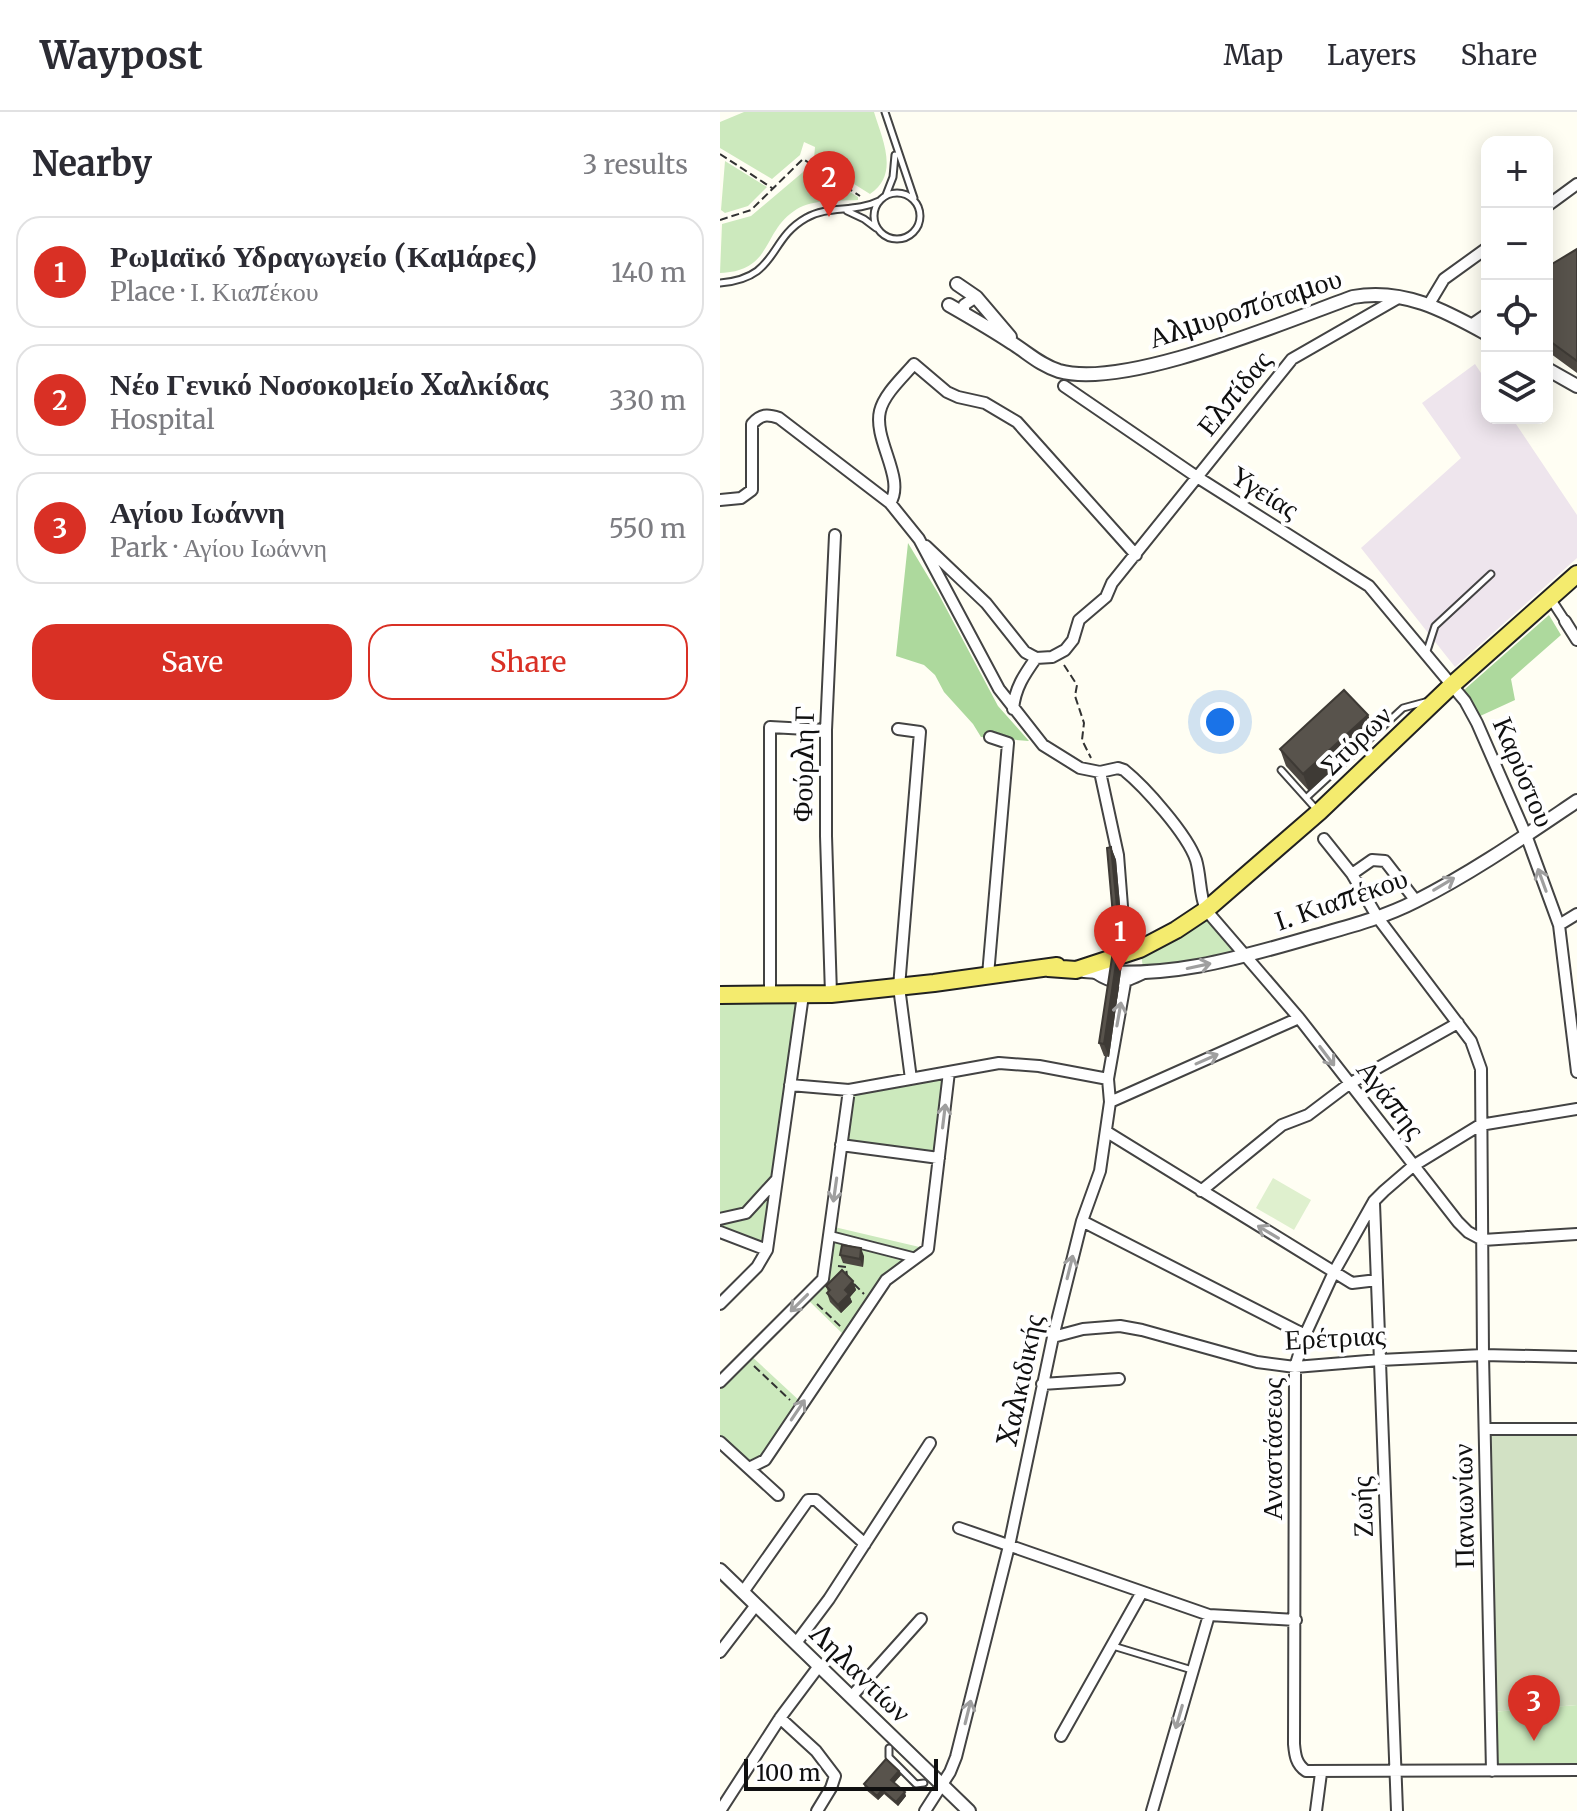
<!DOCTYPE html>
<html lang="en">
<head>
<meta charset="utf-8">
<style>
	body { margin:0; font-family:Merriweather,serif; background:#f7f7f7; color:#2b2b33 }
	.controls { position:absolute; right:24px; top:24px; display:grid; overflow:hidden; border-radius:16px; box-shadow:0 4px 20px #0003 }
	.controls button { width:72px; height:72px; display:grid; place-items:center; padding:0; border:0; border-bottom:2px solid #e1e1e2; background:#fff; color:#2b2b33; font:40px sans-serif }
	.scale { position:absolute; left:24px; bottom:20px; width:194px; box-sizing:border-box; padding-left:8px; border:4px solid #101010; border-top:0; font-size:22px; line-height:28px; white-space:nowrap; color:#101010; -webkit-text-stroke:6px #fff; paint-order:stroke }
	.you { position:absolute; left:500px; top:610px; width:28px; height:28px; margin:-20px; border:6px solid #fff; border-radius:50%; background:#1a73e8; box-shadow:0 0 0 12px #1a73e833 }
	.badge { display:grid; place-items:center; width:52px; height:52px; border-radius:50%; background:#d93025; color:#fff; font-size:26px; font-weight:700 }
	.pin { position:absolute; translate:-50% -66px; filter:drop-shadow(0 2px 4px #0008) }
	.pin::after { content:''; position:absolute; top:42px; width:28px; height:24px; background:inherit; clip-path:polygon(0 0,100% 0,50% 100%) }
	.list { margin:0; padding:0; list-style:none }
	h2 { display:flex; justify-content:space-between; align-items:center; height:104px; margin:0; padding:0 32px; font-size:34px }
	h2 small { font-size:26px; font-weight:400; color:#7c7c81 }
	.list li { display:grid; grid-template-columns:52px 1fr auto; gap:24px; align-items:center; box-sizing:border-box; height:112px; margin:0 16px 16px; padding:0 16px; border:2px solid #e1e1e2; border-radius:24px }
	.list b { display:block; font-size:30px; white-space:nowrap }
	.list p { margin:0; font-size:26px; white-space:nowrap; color:#7c7c81 }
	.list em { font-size:26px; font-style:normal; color:#7c7c81 }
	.actions { display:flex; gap:16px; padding:24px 32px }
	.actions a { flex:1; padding:18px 0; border:2px solid #d93025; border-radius:24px; text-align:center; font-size:28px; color:#d93025 }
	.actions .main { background:#d93025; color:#fff }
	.icon { flex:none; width:44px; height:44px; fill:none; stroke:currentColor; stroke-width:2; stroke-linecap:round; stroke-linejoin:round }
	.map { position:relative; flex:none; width:857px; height:1699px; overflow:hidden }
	header { display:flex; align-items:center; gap:48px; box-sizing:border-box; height:112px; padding:0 40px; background:#fff; border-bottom:2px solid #e1e1e2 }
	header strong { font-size:38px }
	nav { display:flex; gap:44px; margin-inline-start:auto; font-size:28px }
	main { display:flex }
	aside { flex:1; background:#fff }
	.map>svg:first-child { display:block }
</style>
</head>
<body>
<header>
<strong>Waypost</strong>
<nav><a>Map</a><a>Layers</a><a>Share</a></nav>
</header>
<main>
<aside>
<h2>Nearby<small>3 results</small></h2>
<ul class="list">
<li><span class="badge">1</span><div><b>Ρωμαϊκό Υδραγωγείο (Καμάρες)</b><p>Place · Ι. Κιαπέκου</p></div><em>140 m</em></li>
<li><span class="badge">2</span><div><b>Νέο Γενικό Νοσοκομείο Χαλκίδας</b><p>Hospital</p></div><em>330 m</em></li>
<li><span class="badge">3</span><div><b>Αγίου Ιωάννη</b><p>Park · Αγίου Ιωάννη</p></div><em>550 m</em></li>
</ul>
<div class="actions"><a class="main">Save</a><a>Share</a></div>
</aside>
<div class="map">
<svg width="857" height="1699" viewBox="0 0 857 1699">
	<rect width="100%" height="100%" fill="#fffef3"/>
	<path fill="#eee5ed" d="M755,252L767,270V306H792L857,403V446L735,555L641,436L741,346L702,291Z"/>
	<path fill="#cce9bd" d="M24,0H154C162,27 180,62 150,82L94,47L95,35L84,30L80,43L52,67L0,36V10Z
		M5,49L47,75L28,94L5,101L1,98Z
		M89,55L138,85V88C119,89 94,87 77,97C41,119 54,159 0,161L2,112L31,104Z
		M486,798L525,844L424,861L420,837Z
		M0,883H83L47,1138L0,1120Z
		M229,960L219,1046L121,1033L129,978Z
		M110,1114L208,1137L166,1168L127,1226L85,1185L103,1167Z
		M28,1241L83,1292L45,1348L29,1356L0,1330V1270Z
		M857,1593V1658L772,1659L771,1600Z"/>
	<path fill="#add99d" d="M188,431L218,481L278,594L309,629L261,625L253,612L224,580L215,563L204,553L176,544Z
		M829,503L841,523L791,567L795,588L758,605L744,578Z"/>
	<path fill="#d2e1c4" d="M765,1317H857V1593L771,1600Z"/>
	<path fill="#dff0ce" d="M553,1066L591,1088L574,1118L536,1096Z"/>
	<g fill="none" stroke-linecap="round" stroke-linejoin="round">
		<g stroke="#434343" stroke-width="9">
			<path id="service" d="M165,0L194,86
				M154 104a23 23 0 1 1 46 0a23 23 0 1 1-46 0Z
				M166,83L173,65L175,43
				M127,99L144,107L156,116
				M0,171C59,166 47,128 86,106C108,93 135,101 159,89
				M706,542L715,514L771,462
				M561,658L596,697
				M586,686L683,596L705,590
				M393,1534L472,1558
				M169,1636V1645L196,1672L204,1671"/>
		</g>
		<g stroke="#434343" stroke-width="12">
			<path id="pedestrian" d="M830,486L845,509
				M110,1124L196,1146"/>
		</g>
		<g stroke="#434343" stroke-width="14">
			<path id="minor" d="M827,94L857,72
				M709,192L724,167L767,136
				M244,202V193L256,185
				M751,213L767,202
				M344,274L477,365L649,474L745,589L757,611L806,723L839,813L857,960
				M0,388L21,386L32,378V312C41,302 47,302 59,306L170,391L199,427L279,577L323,633L360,656L380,660L398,656L404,658C425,675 467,722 476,748C481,765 479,781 486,798L579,906L738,1110L748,1120L763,1128L857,1122
				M170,391C186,367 153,328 160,299C164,282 183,265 194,252L227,280L238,285L265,291L297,310L416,443
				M206,434L266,491L305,540L316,546L332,545L345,538L353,528L359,508L386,485L392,471L572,247L680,185
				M845,509L857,528
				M293,597C295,576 304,563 316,546
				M178,617L200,620L179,875L191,967
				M380,660L398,743L405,833
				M604,727L632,762
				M696,789L665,749L652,748L632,762L658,806L751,929L761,957L763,1243L772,1659
				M839,813L857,802
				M374,860C395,874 401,872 424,861
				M268,863L288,631L270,625
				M111,882L106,724V618L115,423
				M50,883V615L106,618
				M70,973L129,978L279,951L319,954L388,967
				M390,990L579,906
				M857,997L760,1013L693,1054L664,1079L654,1089L614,1160L585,1223L575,1255L574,1632C575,1643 576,1652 586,1659L857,1658
				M387,1020L632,1171L657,1168
				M121,1033L219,1046
				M481,1079L562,1013L588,1003L629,972L738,911
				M654,1091L677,1699
				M0,1107L26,1101L57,1067
				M362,1109L585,1223
				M0,1120L47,1138
				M0,1192L37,1155L47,1138L83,883
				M333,1225L363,1217L400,1214L422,1218L537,1250L575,1255L660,1248L763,1243L857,1245
				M0,1270L103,1167L129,978
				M322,1272L399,1267
				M765,1317H857
				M0,1330L58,1383
				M29,1356L45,1348L166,1168L208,1137L229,960
				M239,1416L489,1503L576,1508
				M23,1480L88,1388H96L145,1432
				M76,1531L109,1487L210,1331
				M0,1540L36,1493
				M131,1585L201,1507
				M60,1606L96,1639L115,1664L111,1676L97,1699
				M341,1624L422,1480
				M0,1699L60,1606L99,1554
				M205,1699L230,1660L236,1645L289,1434L333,1225L362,1109L380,1059L390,990L388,967L405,871
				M432,1699L489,1503
				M596,1699L601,1661"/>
		</g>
		<g stroke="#434343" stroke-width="16">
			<path id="tertiary" d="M237,172L256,185L290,225
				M229,193C250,205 271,217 292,231C308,241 320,253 339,259C405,278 566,209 633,185C683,176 724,198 767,222
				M827,257L857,274
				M364,859C447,867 513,848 592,825C627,815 663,806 696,789C752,761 805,724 857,689
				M0,1458L249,1699"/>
		</g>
		<g stroke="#212121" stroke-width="20">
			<path id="primary" d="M328,856L356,858L420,837L456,818L486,798L599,700L732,573L857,462
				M0,883L111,882L214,871L337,854"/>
		</g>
		<path stroke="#323232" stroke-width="2" stroke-dasharray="8 4" stroke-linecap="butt" d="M0,42L52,76
			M0,108L31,98L83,47L140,84
			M344,553L357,573L355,584L364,611L362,628L371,646
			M118,1154L126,1155L127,1165
			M134,1172L144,1182
			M97,1192L121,1215
			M34,1254L70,1288"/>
		<use href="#service" stroke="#fff" stroke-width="5"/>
		<use href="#pedestrian" stroke="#fff" stroke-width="8"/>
		<use href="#minor" stroke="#fff" stroke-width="10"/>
		<use href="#tertiary" stroke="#fff" stroke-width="12"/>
		<use href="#primary" stroke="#f4eb6e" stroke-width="16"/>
	</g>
	<path fill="#4c4741" d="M857,137V261L827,239V155Z
		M648,603L654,620L589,679L566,654L560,637Z
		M391,735L396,748L404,838L389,945L384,944L379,931L395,826Z
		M120,1143L144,1144L143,1155L123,1151Z
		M133,1169L136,1178L130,1185L132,1190L121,1201L110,1190L107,1181L108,1180L106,1174Z
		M179,1659L181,1663L174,1671L186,1684L178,1694L164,1682L158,1688L145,1677L144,1672Z"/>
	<path fill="#3e3a35" d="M648,603L654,620L589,679L583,662Z
		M391,735L396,748L404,838L389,945L384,932L400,825Z
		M141,1136L144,1144L143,1155L140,1147Z
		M133,1169L136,1178L130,1185L132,1190L121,1201L118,1193L125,1178Z
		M179,1659L181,1663L173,1672L171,1668Z
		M162,1678L164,1682L158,1688L157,1684Z
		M185,1680L186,1684L178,1694L176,1690Z"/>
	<path fill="#58534c" stroke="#3e3a35" stroke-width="2" d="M857,137V249L827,227V155Z
		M624,578L648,603L583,662L560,637Z
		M391,735L400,825L384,932L379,931L395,826L387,736Z
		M122,1133L141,1136L140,1147L120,1143Z
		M122,1158L133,1169L125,1178L129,1182L118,1193L107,1181L110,1178L106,1174Z
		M166,1647L179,1659L171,1668L185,1680L176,1690L162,1678L157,1684L144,1672Z"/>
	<defs><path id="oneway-shaft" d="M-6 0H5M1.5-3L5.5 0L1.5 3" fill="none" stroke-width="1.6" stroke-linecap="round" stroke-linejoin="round" transform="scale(2)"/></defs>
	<g stroke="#9f9f9f">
		<use href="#oneway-shaft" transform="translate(822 768) rotate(-110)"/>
		<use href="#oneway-shaft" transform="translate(724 772) rotate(-31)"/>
		<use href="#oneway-shaft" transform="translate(479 854) rotate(-12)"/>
		<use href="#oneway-shaft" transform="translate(399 902) rotate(-80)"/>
		<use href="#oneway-shaft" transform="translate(607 944) rotate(53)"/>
		<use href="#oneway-shaft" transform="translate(487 947) rotate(-24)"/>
		<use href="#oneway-shaft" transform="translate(224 1004) rotate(-83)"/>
		<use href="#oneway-shaft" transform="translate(115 1078) rotate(98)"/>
		<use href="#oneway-shaft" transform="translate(548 1120) rotate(-149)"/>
		<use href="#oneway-shaft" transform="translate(350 1155) rotate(-76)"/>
		<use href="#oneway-shaft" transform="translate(79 1191) rotate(135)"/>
		<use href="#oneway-shaft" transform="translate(78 1298) rotate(-56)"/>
		<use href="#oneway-shaft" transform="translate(248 1600) rotate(-76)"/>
		<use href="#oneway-shaft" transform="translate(459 1605) rotate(106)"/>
	</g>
	<g text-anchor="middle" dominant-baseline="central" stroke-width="8" stroke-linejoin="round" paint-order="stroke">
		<g font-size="28" fill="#101010" stroke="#fff">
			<text transform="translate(525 196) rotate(-18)">Αλμυροπόταμου</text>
			<text transform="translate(514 281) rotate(-51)">Ελπίδας</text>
			<text transform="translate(545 380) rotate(32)">Υγείας</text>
			<text transform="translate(636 628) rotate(-44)">Στύρων</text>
			<text transform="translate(83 652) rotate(-89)">Φούρλη Γ</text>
			<text transform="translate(804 660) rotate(67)">Καρύστου</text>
			<text transform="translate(621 787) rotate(-19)">Ι. Κιαπέκου</text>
			<text transform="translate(671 987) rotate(52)">Αγάπης</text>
			<text transform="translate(615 1225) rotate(-3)">Ερέτριας</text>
			<text transform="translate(300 1268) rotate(-78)">Χαλκιδικής</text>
			<text transform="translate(552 1337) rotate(-90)">Αναστάσεως</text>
			<text transform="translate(743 1394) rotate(-91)">Πανιωνίων</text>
			<text transform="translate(642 1395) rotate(-92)">Ζωής</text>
			<text transform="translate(141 1561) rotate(44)">Ληλαντίων</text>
		</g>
	</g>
</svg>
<div class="controls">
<button>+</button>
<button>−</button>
<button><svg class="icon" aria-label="locate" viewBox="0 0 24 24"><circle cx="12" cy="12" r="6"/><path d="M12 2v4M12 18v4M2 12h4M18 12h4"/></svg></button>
<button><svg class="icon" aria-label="layers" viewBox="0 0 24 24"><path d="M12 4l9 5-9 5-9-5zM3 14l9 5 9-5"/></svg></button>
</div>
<div class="scale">100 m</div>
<div class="you"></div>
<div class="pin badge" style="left:400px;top:859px">1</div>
<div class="pin badge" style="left:109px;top:105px">2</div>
<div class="pin badge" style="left:814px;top:1629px">3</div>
</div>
</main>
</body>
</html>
